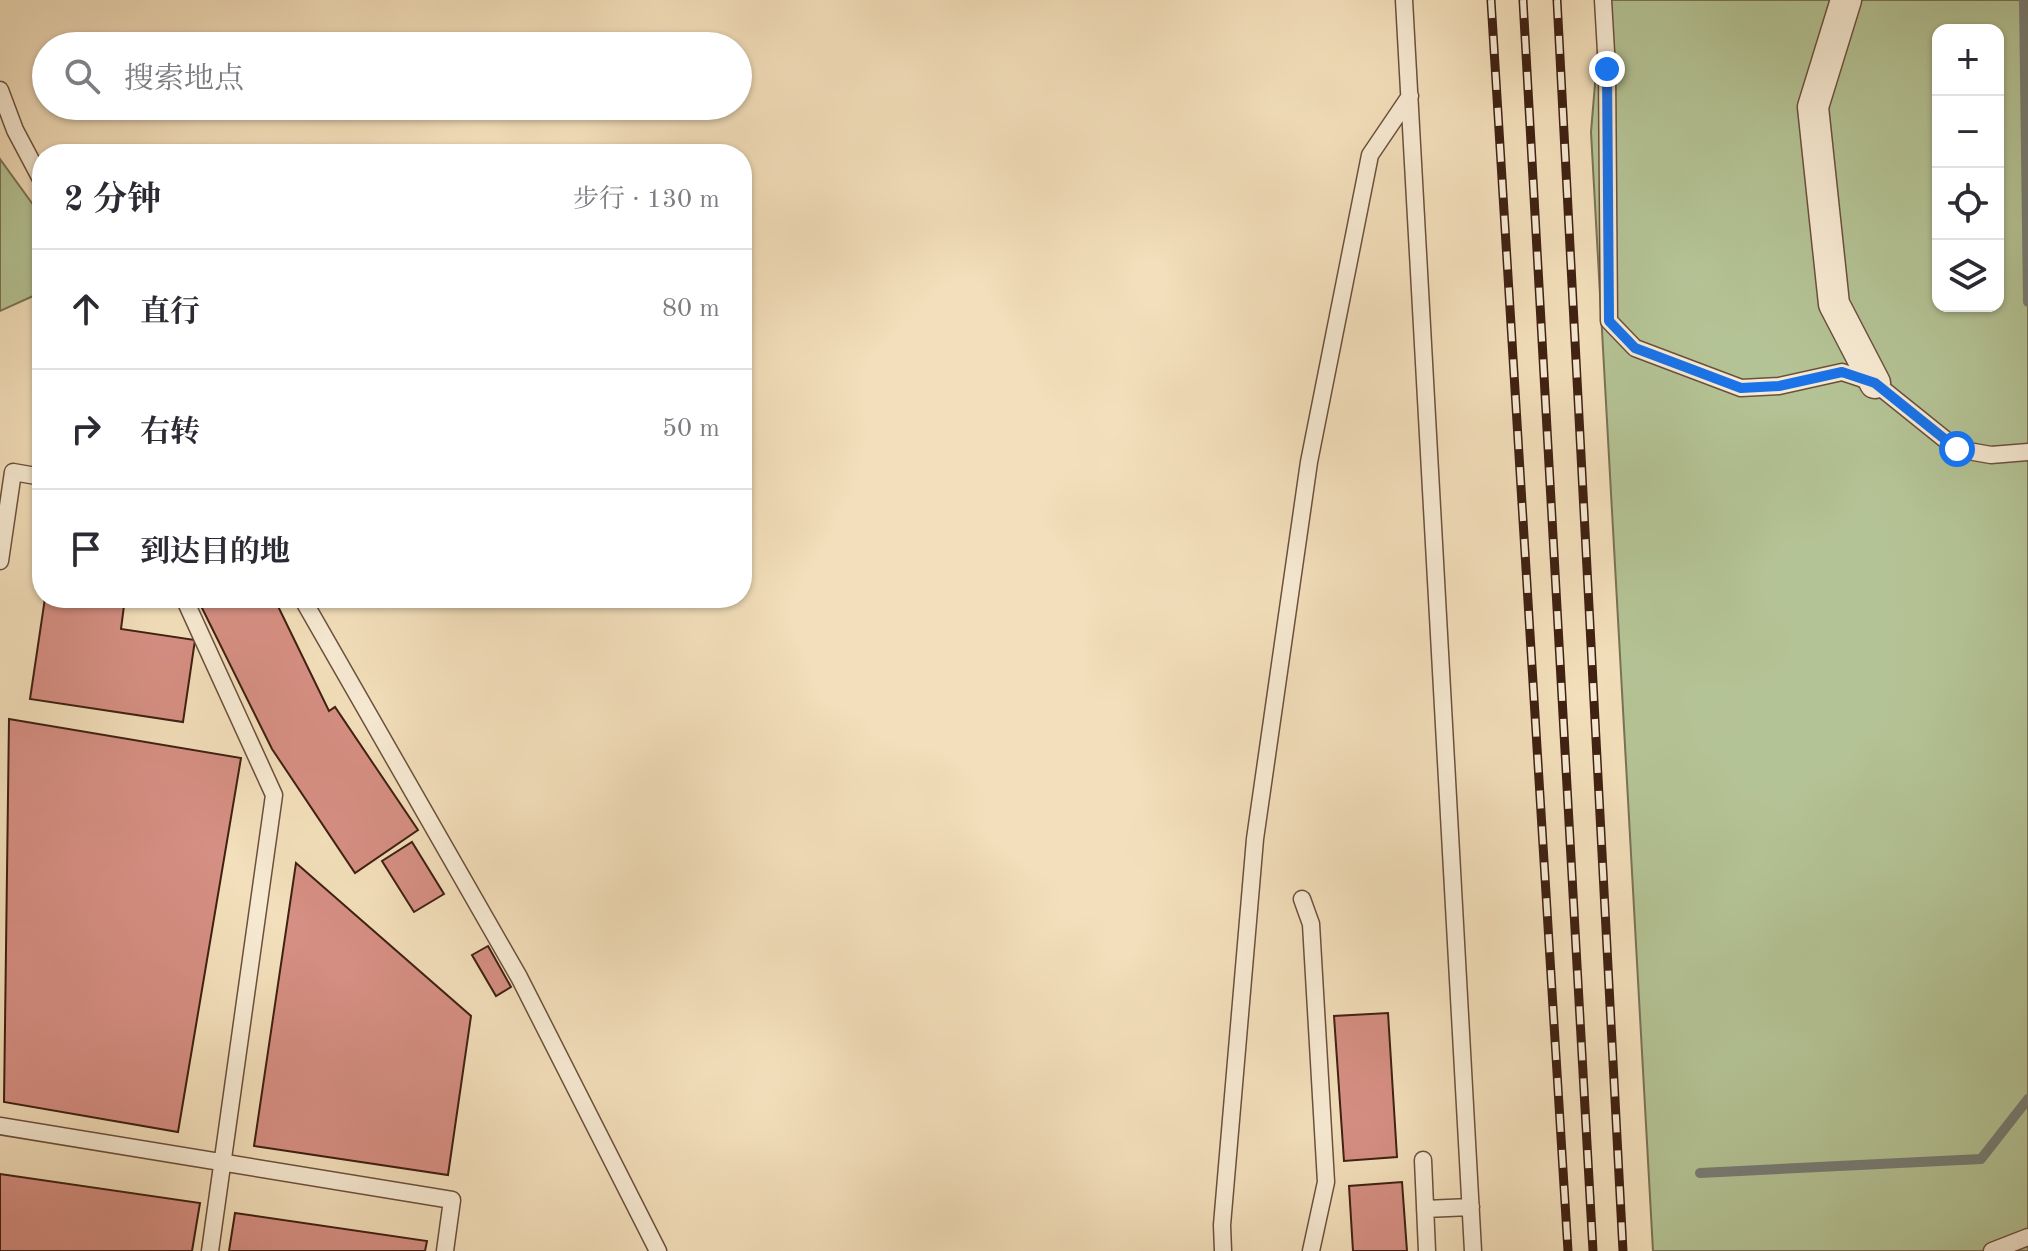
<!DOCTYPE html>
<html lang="zh">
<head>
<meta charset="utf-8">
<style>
	body { margin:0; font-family:"Old Standard TT","Noto Serif SC",serif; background:#f2f2f3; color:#2b2b33 }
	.controls { position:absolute; right:24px; top:24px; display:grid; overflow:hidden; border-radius:16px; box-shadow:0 2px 6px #0004 }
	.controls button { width:72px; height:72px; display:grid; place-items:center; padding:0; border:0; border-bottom:2px solid #e1e1e2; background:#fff; color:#2b2b33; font:40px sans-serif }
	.stop { position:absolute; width:24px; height:24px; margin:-18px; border:6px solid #1a73e8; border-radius:50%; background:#fff }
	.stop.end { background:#1a73e8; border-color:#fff; box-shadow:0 2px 8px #0008 }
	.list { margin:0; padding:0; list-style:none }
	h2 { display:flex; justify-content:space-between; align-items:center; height:104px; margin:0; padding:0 32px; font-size:34px }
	h2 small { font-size:26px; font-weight:400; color:#7c7c81 }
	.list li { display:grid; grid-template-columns:52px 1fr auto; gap:24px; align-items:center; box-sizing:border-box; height:120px; padding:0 32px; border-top:2px solid #e1e1e2 }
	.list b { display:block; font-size:30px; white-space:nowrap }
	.list em { font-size:26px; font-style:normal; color:#7c7c81 }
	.icon { flex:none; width:44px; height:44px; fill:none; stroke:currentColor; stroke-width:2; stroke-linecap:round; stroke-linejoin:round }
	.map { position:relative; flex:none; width:2028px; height:1251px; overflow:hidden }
	.search { position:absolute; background:#fff; box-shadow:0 2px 6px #0004; left:32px; top:32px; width:720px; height:88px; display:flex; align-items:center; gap:20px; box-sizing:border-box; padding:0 28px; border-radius:44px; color:#7c7c81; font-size:30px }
	.panel { position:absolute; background:#fff; box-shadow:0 2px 6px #0004; left:32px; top:144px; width:720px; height:464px; border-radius:32px }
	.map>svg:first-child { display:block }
</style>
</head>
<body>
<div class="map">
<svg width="2028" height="1251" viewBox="0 0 2028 1251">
	<rect width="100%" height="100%" fill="#f3dfbb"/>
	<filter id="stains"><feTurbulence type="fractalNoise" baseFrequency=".0025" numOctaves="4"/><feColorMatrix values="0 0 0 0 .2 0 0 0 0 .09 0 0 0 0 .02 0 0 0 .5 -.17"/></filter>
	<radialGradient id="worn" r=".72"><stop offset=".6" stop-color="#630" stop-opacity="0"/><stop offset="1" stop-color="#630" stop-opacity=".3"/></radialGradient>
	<path fill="#b4c395" stroke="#7a7254" stroke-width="2" fill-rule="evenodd" d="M1602,0H2028V1251H1653L1591,132ZM1938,30H1998V306H1938Z
		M0,159L42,217V292L0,311Z"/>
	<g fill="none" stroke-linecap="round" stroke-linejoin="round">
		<path stroke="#777d75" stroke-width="10" d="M2024,0L2028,302
			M1700,1173L1981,1159L2028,1099"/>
	</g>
	<path fill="#d68f83" stroke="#3f2012" stroke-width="2" d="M45,598H125L121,629L195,640L183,722L30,699Z
		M202,598H274L329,711L335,707L418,830L355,873L272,749L198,600Z
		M9,719L241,758L178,1132L4,1102Z
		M412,842L444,894L414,912L382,861Z
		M296,863L471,1016L448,1175L254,1146Z
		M488,946L511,987L496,996L472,955Z
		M1388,1013L1397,1157L1344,1161L1334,1016Z
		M0,1174L200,1203L192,1251H0Z
		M1402,1182L1407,1251H1353L1349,1186Z
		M235,1213L427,1241L425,1251H229Z"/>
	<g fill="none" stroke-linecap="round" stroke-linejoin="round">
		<g stroke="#6c503c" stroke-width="19">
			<path id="service" d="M1404,0L1473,1251
				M1603,0L1607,69L1609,321L1635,348L1741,388L1779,386L1842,372L1875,383L1957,449L1991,455L2028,452
				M0,90L15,130L42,181
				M0,561L13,472L42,477
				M184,598L274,795L210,1251
				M302,598L519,977L658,1251
				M1302,899L1311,924L1326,1182L1311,1251
				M0,1126L452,1200L445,1251
				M1423,1160L1427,1251
				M1425,1209L1471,1207
				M1223,1251L1222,1225L1255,839L1309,462L1370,155L1410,96
				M1992,1251L2028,1237"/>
		</g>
		<g stroke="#6c503c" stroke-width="33">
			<path id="minor" d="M1846,0L1813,107L1834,304L1875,383"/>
		</g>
		<use href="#service" stroke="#f7ead3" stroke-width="16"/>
		<use href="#minor" stroke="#f7ead3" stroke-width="30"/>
		<g stroke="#3f2012" stroke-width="9">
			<path id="rail" d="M1491,0L1568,1251
				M1523,0L1593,1251
				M1557,0L1623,1251"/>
		</g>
		<use href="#rail" stroke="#f7ead3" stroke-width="6" stroke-dasharray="18" stroke-linecap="butt"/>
	</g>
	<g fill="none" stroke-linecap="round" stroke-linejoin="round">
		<path stroke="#1a73e8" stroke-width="10" d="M1607,69L1609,321L1635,348L1741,388L1779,386L1842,372L1875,383L1957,449"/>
	</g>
	<rect width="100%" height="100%" filter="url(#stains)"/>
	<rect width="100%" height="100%" fill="url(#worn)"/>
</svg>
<div class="controls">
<button>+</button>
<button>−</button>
<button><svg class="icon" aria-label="locate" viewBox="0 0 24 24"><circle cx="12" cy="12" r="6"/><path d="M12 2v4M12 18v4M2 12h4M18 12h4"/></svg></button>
<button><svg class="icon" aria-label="layers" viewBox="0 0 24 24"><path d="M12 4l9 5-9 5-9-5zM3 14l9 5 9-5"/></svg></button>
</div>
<div class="stop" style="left:1957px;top:449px"></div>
<div class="stop end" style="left:1607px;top:69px"></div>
<div class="search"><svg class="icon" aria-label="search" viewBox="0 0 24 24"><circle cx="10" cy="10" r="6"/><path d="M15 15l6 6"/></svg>搜索地点</div>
<section class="panel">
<h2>2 分钟<small>步行 · 130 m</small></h2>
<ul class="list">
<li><svg class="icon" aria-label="ahead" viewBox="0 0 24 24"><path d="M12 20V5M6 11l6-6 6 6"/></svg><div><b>直行</b></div><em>80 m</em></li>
<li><svg class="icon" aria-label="right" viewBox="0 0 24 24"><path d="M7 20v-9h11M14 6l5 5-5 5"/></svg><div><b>右转</b></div><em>50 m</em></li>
<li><svg class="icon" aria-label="arrive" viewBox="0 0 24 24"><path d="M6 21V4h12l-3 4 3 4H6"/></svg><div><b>到达目的地</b></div></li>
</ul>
</section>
</div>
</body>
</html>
